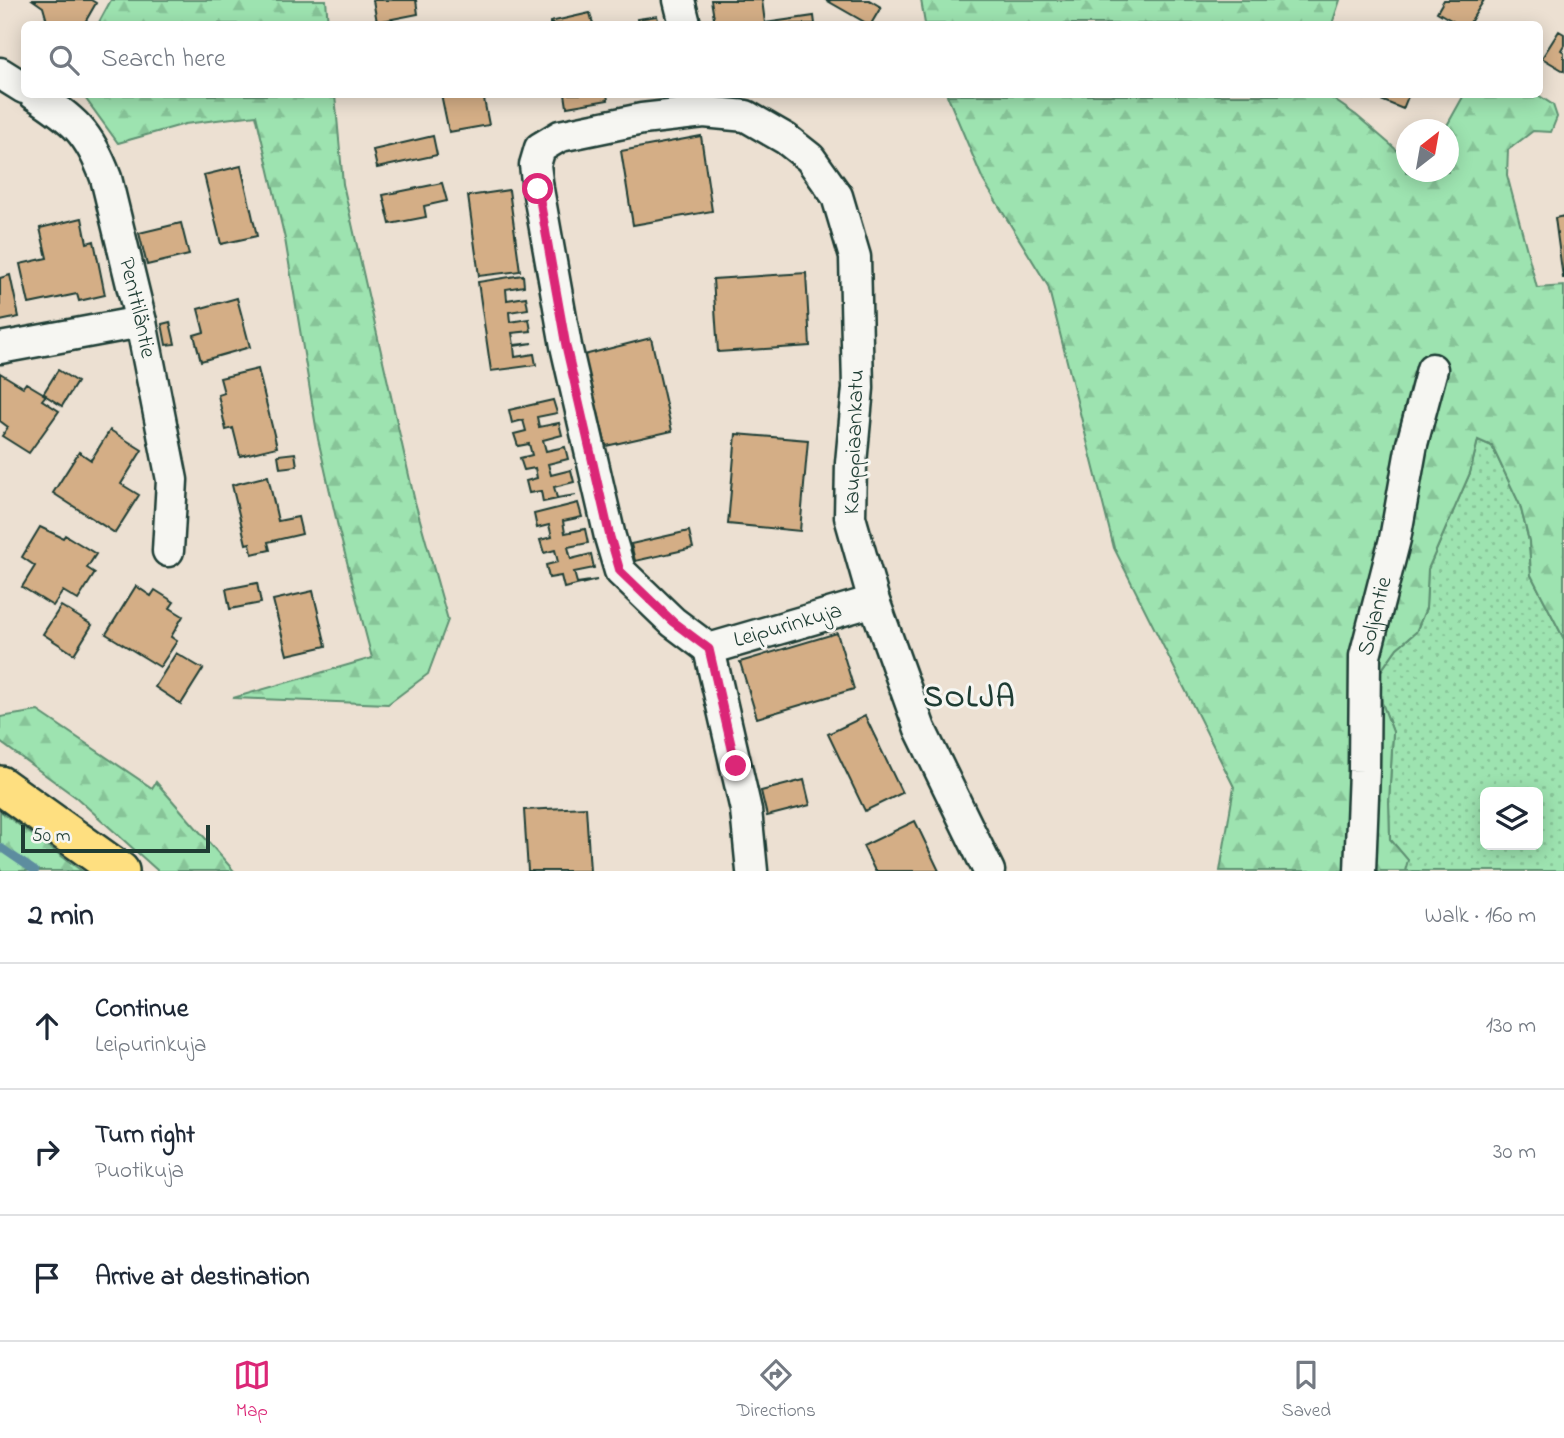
<!DOCTYPE html>
<html lang="en">
<head>
<meta charset="utf-8">
<style>
	body { margin:0; font-family:"Indie Flower",sans-serif; background:#f2f2f3; color:#1f2937 }
	.controls { position:absolute; right:21px; bottom:21px; display:grid; overflow:hidden; border-radius:10px; box-shadow:0 4px 18px #0003 }
	.controls button { width:63px; height:63px; display:grid; place-items:center; padding:0; border:0; border-bottom:2px solid #e0e1e3; background:#fff; color:#1f2937; font:35px sans-serif }
	.compass { position:absolute; left:1396px; top:119px; width:63px; height:63px; border-radius:50%; background:#fff; box-shadow:0 4px 18px #0003; rotate:31deg }
	.scale { position:absolute; left:21px; bottom:18px; width:189px; box-sizing:border-box; padding-left:7px; border:4px solid #1f3d34; border-top:0; font-size:19px; line-height:24px; white-space:nowrap; color:#1f3d34; -webkit-text-stroke:5px #f6f6f2; paint-order:stroke }
	.stop { position:absolute; width:21px; height:21px; margin:-16px; border:5px solid #db2777; border-radius:50%; background:#fff }
	.stop.end { background:#db2777; border-color:#fff; box-shadow:0 2px 7px #0008 }
	.list { margin:0; padding:0; list-style:none }
	h2 { display:flex; justify-content:space-between; align-items:center; height:91px; margin:0; padding:0 28px; font-size:30px }
	h2 small { font-size:23px; font-weight:400; color:#747a83 }
	.list li { display:grid; grid-template-columns:46px 1fr auto; gap:21px; align-items:center; box-sizing:border-box; height:126px; padding:0 28px; border-top:2px solid #e0e1e3 }
	.list b { display:block; font-size:26px; white-space:nowrap }
	.list p { margin:0; font-size:23px; white-space:nowrap; color:#747a83 }
	.list em { font-size:23px; font-style:normal; color:#747a83 }
	.icon { flex:none; width:38px; height:38px; fill:none; stroke:currentColor; stroke-width:2; stroke-linecap:round; stroke-linejoin:round }
	.map { position:relative; flex:none; width:1564px; height:871px; overflow:hidden }
	.search { position:absolute; background:#fff; box-shadow:0 4px 18px #0003; left:21px; right:21px; top:21px; height:77px; display:flex; align-items:center; gap:18px; box-sizing:border-box; padding:0 24px; border-radius:10px; color:#747a83; font-size:26px }
	.sheet { height:469px; background:#fff }
	nav { display:flex; justify-content:space-around; align-items:center; box-sizing:border-box; height:98px; border-top:2px solid #e0e1e3; background:#fff; font-size:19px; color:#747a83 }
	nav a { display:grid; justify-items:center; gap:4px }
	nav .on { color:#db2777 }
	.map>svg:first-child { display:block }
</style>
</head>
<body>
<div class="map">
<svg width="1564" height="871" viewBox="0 0 1564 871">
	<defs>
		<pattern id="green-dots" width="8" height="8" patternUnits="userSpaceOnUse" patternTransform="scale(1.75)"><rect width="8" height="8" fill="#9de3b0"/><path d="M2 2h.1M6 6h.1" fill="none" stroke="#87c498" stroke-width="1.8" stroke-linecap="round"/></pattern>
		<pattern id="forest-firs" width="22" height="20" patternUnits="userSpaceOnUse" patternTransform="scale(1.75)"><rect width="22" height="20" fill="#9de3b0"/><path d="M5 1l3.5 6h-7zM16 11l3.5 6h-7z" fill="#87c498"/></pattern>
	</defs>
	<rect width="100%" height="100%" fill="#ece0d2"/>
	<filter id="ink" filterUnits="userSpaceOnUse"><feTurbulence type="fractalNoise" baseFrequency=".0143" numOctaves="2"/><feDisplacementMap in="SourceGraphic" scale="14" xChannelSelector="R" yChannelSelector="G"/><feConvolveMatrix kernelMatrix="1 2 1 2 8 2 1 2 1" color-interpolation-filters="sRGB"/></filter>
	<g filter="url(#ink)">
		<path fill="url(#green-dots)" stroke="#5e9072" stroke-width="2" fill-rule="evenodd" d="M1478,440L1492,446L1520,505L1529,541L1531,575L1564,639V871H1405L1407,860L1390,839L1389,802L1393,732L1382,703L1378,675L1397,648L1416,632L1426,608L1428,569L1470,473ZM1485,792H1538V845H1485Z"/>
		<path fill="url(#forest-firs)" stroke="#5e9072" stroke-width="2" d="M111,0H326L328,24H98Z
			M921,0H1340L1332,24H925Z
			M83,95H335L343,184L415,502L448,620L428,674L388,704L233,698L372,658L338,527L318,439L285,239L256,115L185,124L118,143Z
			M947,95H1327L1356,115L1406,158V172H1448V130L1445,129L1464,95H1538L1553,105L1557,117L1551,132L1533,131L1508,150L1507,175L1537,288L1564,286V639L1531,575L1529,541L1520,505L1492,446L1478,440L1470,473L1428,569L1426,608L1416,632L1397,648L1378,675L1382,703L1393,732L1389,802L1390,839L1408,860L1405,871H1220L1234,787L1114,548L1048,286L983,180Z
			M38,711L152,788L156,782L234,871H158L77,798L0,742V717Z
			M0,811L82,871H0Z"/>
		<g fill="none" stroke-linecap="round" stroke-linejoin="round">
			<path stroke="#5d8d9f" stroke-width="8" d="M0,847L35,871"/>
		</g>
		<path fill="#d4ae86" stroke="#1f3d34" stroke-width="2" d="M33,0H91L96,3L84,24H60L56,22L52,24L47,21L43,7Z
			M373,0H416L418,14L377,22Z
			M711,0H762L765,23L814,16L815,24H715Z
			M826,0H869L881,7L871,24H868Z
			M1444,0H1484L1469,24H1458L1437,12Z
			M590,13L593,24H550V22Z
			M657,16L659,24H638L637,19Z
			M1559,31L1564,34V45L1561,50L1564,52V71L1542,58Z
			M441,94H483L489,125L449,132Z
			M565,94H607L608,100L567,107Z
			M1352,94H1409L1403,109L1369,95L1364,96L1363,99Z
			M433,136L437,155L377,168L373,150Z
			M701,136L712,211L633,225L621,151Z
			M241,166L257,236L221,244L204,175Z
			M442,183L447,201L424,206L426,217L390,224L383,195Z
			M509,190L520,271L479,276L468,196Z
			M1564,216V278H1563L1555,218Z
			M82,218L87,243L94,241L105,295L79,301L77,294L29,304L20,264L47,258L40,228Z
			M181,223L189,255L147,265L139,233Z
			M806,273L810,346L718,352L713,279Z
			M10,275L19,317L0,321V278Z
			M523,275L524,286L506,289L507,300L526,297L528,309L509,312L510,322L529,319L531,331L512,333L514,345L533,343L514,346L515,357L534,354L536,365L491,371L478,282Z
			M237,298L250,347L201,361L194,335L204,332L198,309Z
			M170,322L175,344L166,345L162,324Z
			M651,338L672,431L606,446L584,355Z
			M258,369L277,447L240,456L233,428L226,430L218,395L224,393L220,378Z
			M58,370L77,382L62,406L43,394Z
			M0,373L23,387L26,383L46,395L42,400L59,411L29,453L2,436L8,427L0,421Z
			M553,400L557,413L537,417L539,427L559,423L562,435L543,440L546,451L565,447L568,459L548,464L551,475L571,470L574,482L554,487L557,498L576,495L543,502L541,491L529,493L526,481L537,478L535,468L524,470L520,458L532,455L529,444L518,446L514,434L526,431L523,420L512,423L509,410Z
			M110,430L142,450L121,484L139,495L115,533L53,493L79,452L91,460Z
			M736,434L808,440L800,531L728,524Z
			M295,453L297,466L280,468L278,455Z
			M268,476L278,521L298,517L302,534L268,542L270,550L252,554L250,543L246,544L232,485Z
			M578,503L582,517L563,521L565,533L585,529L588,543L568,547L571,559L591,554L594,568L574,572L577,583L597,580L564,588L561,576L549,578L546,565L558,562L555,550L544,553L540,540L552,537L549,525L537,528L534,514Z
			M40,527L63,538L65,535L96,554L87,568L95,573L78,600L63,591L53,606L22,587L35,566L22,557Z
			M689,531L693,548L635,561L631,544Z
			M257,583L261,603L230,609L226,589Z
			M136,586L151,596L155,590L174,602L170,608L183,616L171,637L177,641L160,667L106,634Z
			M313,591L326,646L287,655L273,600Z
			M61,606L92,625L74,654L43,634Z
			M837,633L854,689L757,718L740,662Z
			M176,653L203,669L181,704L155,687Z
			M865,716L902,793L865,811L828,734Z
			M804,780L810,805L767,816L761,791Z
			M586,807L590,871H528L524,810Z
			M915,821L939,871H875L863,846Z"/>
		<g fill="none" stroke-linecap="round" stroke-linejoin="round">
			<g stroke="#1f3d34" stroke-width="35">
				<g id="minor">
					<path d="M679,0L685,24"/>
					<path d="M0,73L24,88"/>
					<path id="s1" d="M34,94C74,120 89,132 106,178L141,322L172,480L168,551"/>
					<path d="M0,348L141,322"/>
					<path d="M874,601L709,649L673,622L620,571L610,537L566,346L538,189L535,165L540,148L560,136L642,119L704,112L746,116L786,139L810,158L837,196L855,257L858,388L851,463L850,517L874,601L920,729L989,871"/>
					<path d="M709,649L746,810L752,871"/>
					<path id="s2" d="M1360,871L1364,771L1365,656L1395,539L1412,444L1432,369"/>
				</g>
			</g>
			<g stroke="#1f3d34" stroke-width="42">
				<path id="major" d="M0,785L120,871"/>
			</g>
			<use href="#minor" stroke="#f6f6f2" stroke-width="30"/>
			<use href="#major" stroke="#fedf80" stroke-width="37"/>
		</g>
	</g>
	<g fill="none" stroke-linecap="round" stroke-linejoin="round" filter="url(#ink)">
		<path stroke="#db2777" stroke-width="9" d="M538,189L566,346L610,537L620,571L673,622L709,649L736,766"/>
	</g>
	<g text-anchor="middle" dominant-baseline="central" stroke-width="6" stroke-linejoin="round" paint-order="stroke">
		<g font-size="23" fill="#1f3d34" stroke="#f6f6f2">
			<text stroke="none"><textPath href="#s1" startOffset="247">Penttiläntie</textPath></text>
			<text transform="translate(855 442) rotate(-88)">Kauppiaankatu</text>
			<text stroke="none"><textPath href="#s2" startOffset="256">Soljantie</textPath></text>
			<text transform="translate(788 626) rotate(-16)">Leipurinkuja</text>
		</g>
		<g font-size="30" font-weight="bold" letter-spacing="2" fill="#1f3d34" stroke="#f6f6f2">
			<text x="970" y="699">SOLJA</text>
		</g>
	</g>
</svg>
<div class="controls">
<button><svg class="icon" aria-label="layers" viewBox="0 0 24 24"><path d="M12 4l9 5-9 5-9-5zM3 14l9 5 9-5"/></svg></button>
</div>
<svg class="compass" viewBox="-18 -18 36 36"><path d="M0-13l5 13h-10z" fill="#e53935"/><path d="M0 13l5-13h-10z" fill="#747a83"/></svg>
<div class="scale">50 m</div>
<div class="stop" style="left:538px;top:189px"></div>
<div class="stop end" style="left:736px;top:766px"></div>
<div class="search"><svg class="icon" aria-label="search" viewBox="0 0 24 24"><circle cx="10" cy="10" r="6"/><path d="M15 15l6 6"/></svg>Search here</div>
</div>
<section class="sheet">
<h2>2 min<small>Walk · 160 m</small></h2>
<ul class="list">
<li><svg class="icon" aria-label="ahead" viewBox="0 0 24 24"><path d="M12 20V5M6 11l6-6 6 6"/></svg><div><b>Continue</b><p>Leipurinkuja</p></div><em>130 m</em></li>
<li><svg class="icon" aria-label="right" viewBox="0 0 24 24"><path d="M7 20v-9h11M14 6l5 5-5 5"/></svg><div><b>Turn right</b><p>Puotikuja</p></div><em>30 m</em></li>
<li><svg class="icon" aria-label="arrive" viewBox="0 0 24 24"><path d="M6 21V4h12l-3 4 3 4H6"/></svg><div><b>Arrive at destination</b></div></li>
</ul>
</section>
<nav>
<a class="on"><svg class="icon" aria-label="map" viewBox="0 0 24 24"><path d="M3 6l6-2 6 2 6-2v14l-6 2-6-2-6 2zM9 4v14M15 6v14"/></svg>Map</a>
<a><svg class="icon" aria-label="directions" viewBox="0 0 24 24"><path d="M12 3l9 9-9 9-9-9zM9 14v-3h6M13 9l2 2-2 2"/></svg>Directions</a>
<a><svg class="icon" aria-label="saved" viewBox="0 0 24 24"><path d="M7 4h10v16l-5-4-5 4z"/></svg>Saved</a>
</nav>
</body>
</html>
